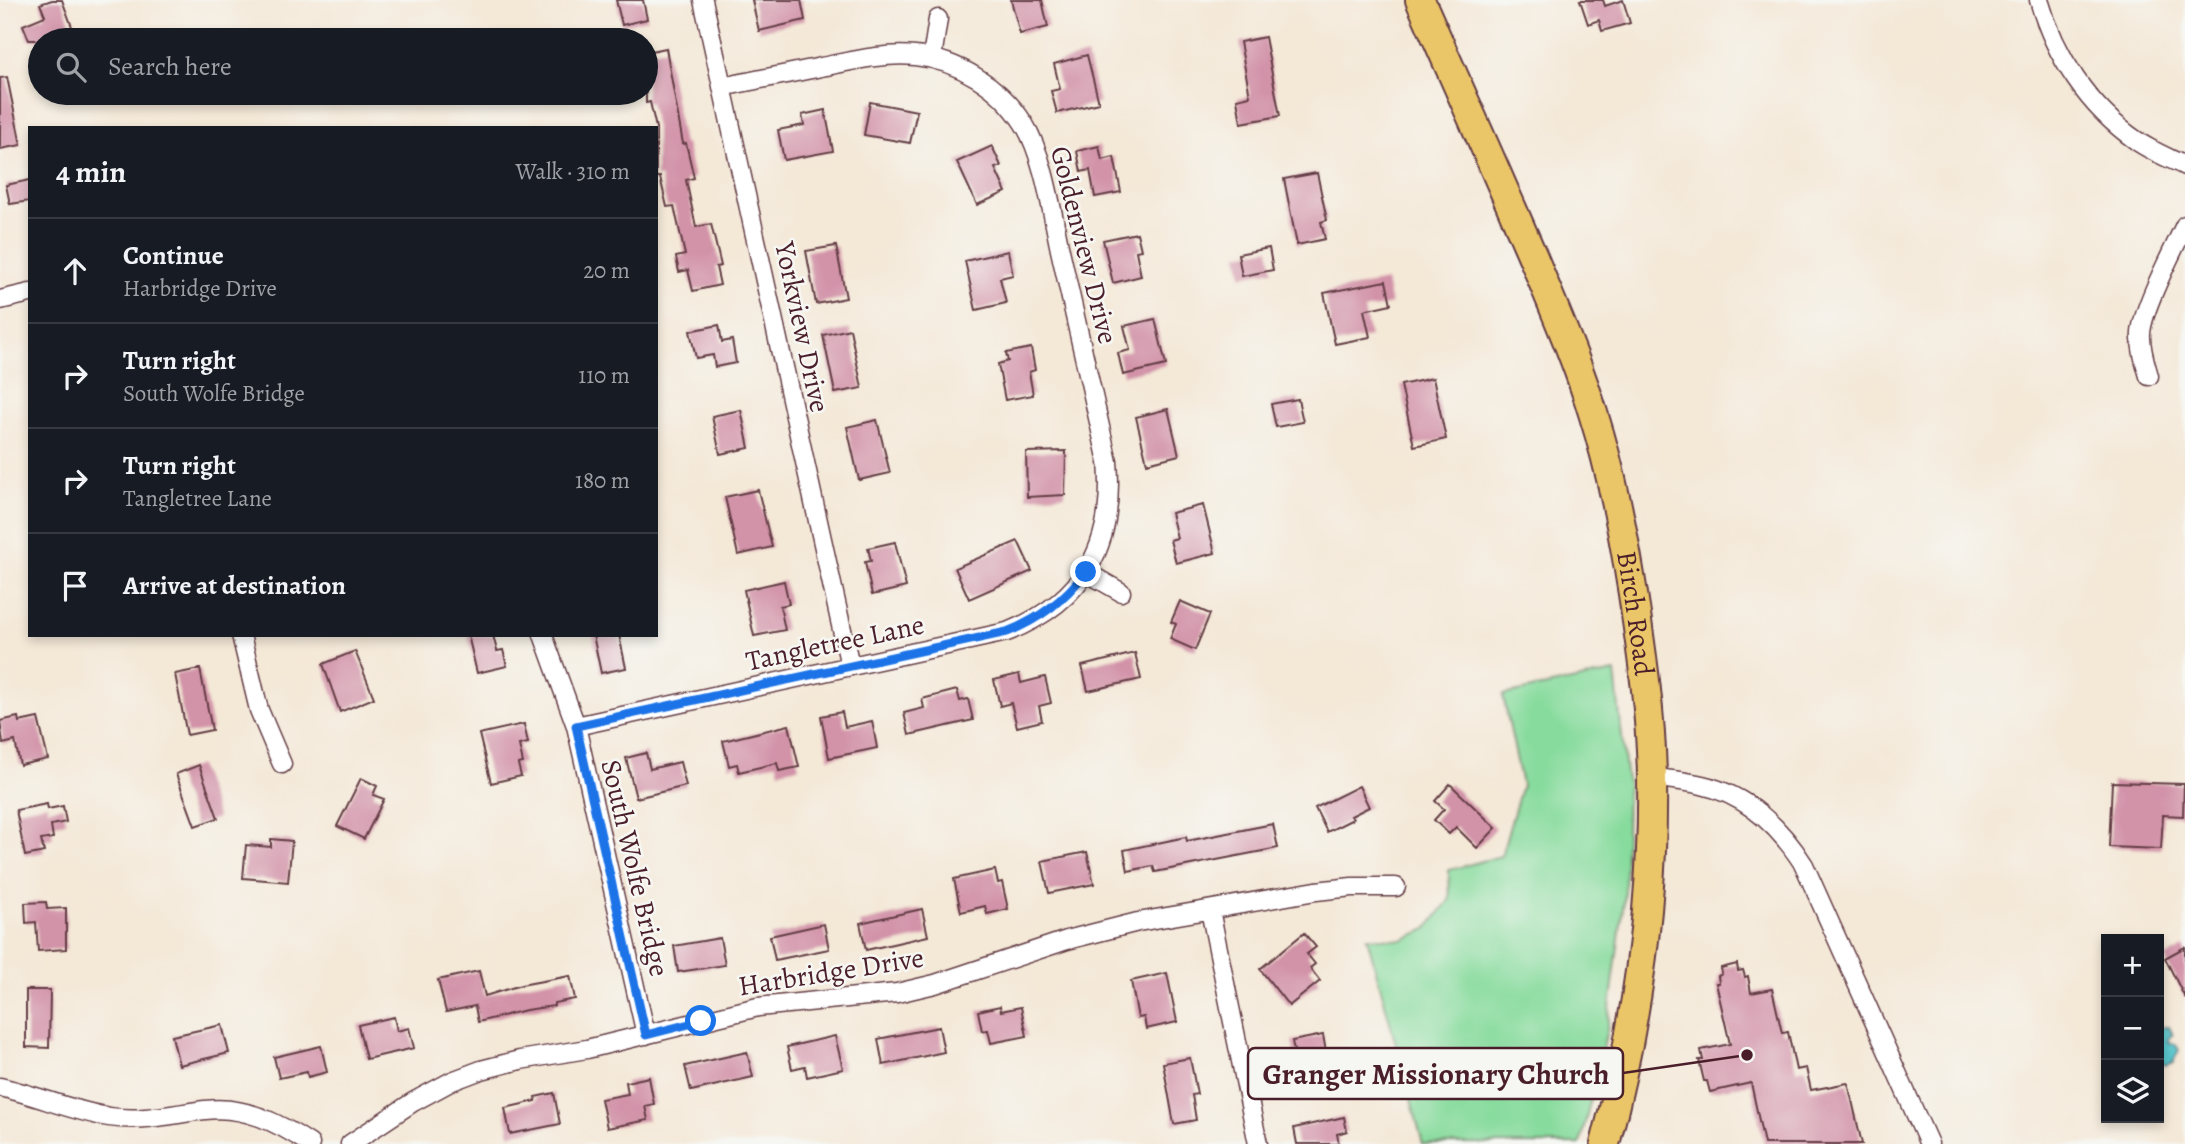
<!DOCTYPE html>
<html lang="en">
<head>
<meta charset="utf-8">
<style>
	body { margin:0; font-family:Alegreya,serif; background:#242831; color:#f1f3f6 }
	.controls { position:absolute; right:21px; bottom:21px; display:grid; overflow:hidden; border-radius:0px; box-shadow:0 4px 10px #0003 }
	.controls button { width:63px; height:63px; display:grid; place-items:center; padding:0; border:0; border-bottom:2px solid #363941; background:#171b24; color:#f1f3f6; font:35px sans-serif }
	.stop { position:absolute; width:21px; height:21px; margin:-16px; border:5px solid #1a73e8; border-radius:50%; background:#fff }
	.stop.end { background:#1a73e8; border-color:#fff; box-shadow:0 2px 7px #0008 }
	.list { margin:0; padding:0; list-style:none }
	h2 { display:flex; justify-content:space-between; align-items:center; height:91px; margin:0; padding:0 28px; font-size:30px }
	h2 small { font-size:23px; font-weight:400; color:#9ea1a6 }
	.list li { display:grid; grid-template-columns:46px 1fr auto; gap:21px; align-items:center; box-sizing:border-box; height:105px; padding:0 28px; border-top:2px solid #363941 }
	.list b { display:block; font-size:26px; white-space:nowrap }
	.list p { margin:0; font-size:23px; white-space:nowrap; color:#9ea1a6 }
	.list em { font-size:23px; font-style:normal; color:#9ea1a6 }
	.icon { flex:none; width:38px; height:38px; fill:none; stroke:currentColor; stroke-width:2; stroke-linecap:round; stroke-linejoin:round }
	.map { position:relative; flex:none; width:2185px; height:1144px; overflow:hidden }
	.search { position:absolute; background:#171b24; box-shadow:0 4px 10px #0003; left:28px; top:28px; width:630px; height:77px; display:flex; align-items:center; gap:18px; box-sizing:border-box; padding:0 24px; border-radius:38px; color:#9ea1a6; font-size:26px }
	.panel { position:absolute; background:#171b24; box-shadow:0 4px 10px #0003; left:28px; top:126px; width:630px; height:511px; border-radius:0px }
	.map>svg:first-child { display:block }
</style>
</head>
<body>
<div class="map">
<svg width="2185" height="1144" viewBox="0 0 2185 1144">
	<rect width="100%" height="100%" fill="#f6f6f2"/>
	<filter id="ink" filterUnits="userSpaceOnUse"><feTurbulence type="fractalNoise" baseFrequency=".0143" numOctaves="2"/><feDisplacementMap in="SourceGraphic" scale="14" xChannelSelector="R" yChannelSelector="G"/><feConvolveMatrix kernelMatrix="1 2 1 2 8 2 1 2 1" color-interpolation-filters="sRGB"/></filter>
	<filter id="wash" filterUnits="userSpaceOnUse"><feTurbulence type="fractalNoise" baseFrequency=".00686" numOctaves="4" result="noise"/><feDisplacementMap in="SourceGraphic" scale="28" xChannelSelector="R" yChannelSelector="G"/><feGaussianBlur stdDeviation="1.57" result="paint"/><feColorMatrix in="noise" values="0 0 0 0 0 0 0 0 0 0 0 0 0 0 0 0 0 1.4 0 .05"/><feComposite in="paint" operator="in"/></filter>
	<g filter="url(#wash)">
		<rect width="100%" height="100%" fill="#f4e8d7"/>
		<path fill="#87db9d" stroke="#687d64" stroke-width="2" d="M1615,672L1627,782L1625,893L1607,1030L1580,1144H1423L1367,937L1402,940L1427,929L1450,899L1449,870L1501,856L1522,785L1503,695Z"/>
		<path fill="#58c6cc" stroke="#51727c" stroke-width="2" d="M2159,1027H2169L2173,1035L2169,1038V1042L2175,1044L2179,1050L2173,1062L2166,1065L2159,1062Z"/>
		<g id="blocks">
			<path fill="#d292a8" d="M52,0H62L75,35L60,40H29L23,25L45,16L40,4Z
				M616,0H643L647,19L622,25Z
				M752,0H801L805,20L759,31Z
				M1011,0H1042L1048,27L1020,34Z
				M1580,0H1603L1605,6L1623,0L1630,23L1602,31L1599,20L1588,24Z
				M1265,37L1280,116L1241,123L1237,99L1250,96L1240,42Z
				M666,48L683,144L686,143L694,178L686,180L696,227L711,224L721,266L716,267L720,285L693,291L688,270L679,272L676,257L685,255L674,206L667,207L660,177H656V128L650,102L646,103V52Z
				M1087,55L1099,103L1057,113L1051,91L1060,89L1054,64Z
				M7,77L21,145L0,149V78Z
				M870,102L917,111L910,143L864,135Z
				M825,110L833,151L784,160L778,130L804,125L802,115Z
				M992,146L1001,166L995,168L1006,192L977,205L957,162Z
				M1099,146L1102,160L1114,157L1121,192L1095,197L1090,170L1081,172L1077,151Z
				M1317,173L1327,220L1321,222L1325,239L1297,245L1284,179Z
				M30,180V201L10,204L6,185Z
				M1137,233L1141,250L1136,251L1141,276L1113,283L1103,240Z
				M836,246L846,298L816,304L806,251Z
				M1269,248L1273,270L1242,276L1238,254Z
				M1008,251L1013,275L1000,278L1006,303L976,310L965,261Z
				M1386,281L1391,304L1364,310L1370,337L1335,344L1324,293Z
				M1155,319L1166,365L1123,375L1118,353L1130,350L1124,326Z
				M719,325L722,342L732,340L736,363L715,367L713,355L696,358L690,331Z
				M850,329L862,388L835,393L823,335Z
				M1031,348L1035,370L1029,372L1033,395L1005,400L998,364L1008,361L1006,353Z
				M1433,378L1446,439L1414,446L1401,385Z
				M1298,399L1303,422L1276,427L1271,404Z
				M1168,409L1179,455L1147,463L1136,417Z
				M741,410L749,448L720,454L712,416Z
				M877,420L890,473L859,480L847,427Z
				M1066,451L1065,495L1027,497L1026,452Z
				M758,490L772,547L738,555L725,497Z
				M1203,505L1215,553L1176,563L1170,540L1177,538L1171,513Z
				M1018,541L1032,571L969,599L955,568Z
				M895,542L906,587L872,595L865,562L871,561L868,548Z
				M784,581L789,604L780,606L785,630L754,636L744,590Z
				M1180,601L1210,614L1195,650L1170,639L1176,624L1171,622Z
				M468,635H493L497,651L503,650L507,666L477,673Z
				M593,635H619L626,668L601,673Z
				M355,651L374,698L340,712L323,664Z
				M1135,653L1141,679L1088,691L1082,666Z
				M200,669L212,730L187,735L175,674Z
				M1019,674L1021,683L1045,677L1051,703L1039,706L1042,721L1017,727L1011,703L1000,706L994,680Z
				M957,690L960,701L968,699L973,720L909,735L904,713L924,708L922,699Z
				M842,712L845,727L872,721L877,748L829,758L821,716Z
				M18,717L19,722L38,718L48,759L20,765L15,741L3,744L0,721Z
				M524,724L528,743L519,745L523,763L518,764L521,776L491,783L479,734Z
				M789,725L799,767L779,771L777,763L739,772L737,764L729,766L723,741Z
				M646,753L650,769L680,762L686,786L636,798L626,758Z
				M199,765L218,818L195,826L176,774Z
				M361,778L377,786L373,795L384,799L364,839L337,826Z
				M2112,782L2184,784L2183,816L2163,815L2161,849L2109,847Z
				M1450,784L1496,828L1477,848L1456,827L1449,834L1434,820L1444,809L1435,801Z
				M1359,786L1369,807L1351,816L1353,819L1327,832L1315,808Z
				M47,804L48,809L63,806L66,822L51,825L53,838L41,840L44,852L25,856L16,810Z
				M1273,824L1278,848L1155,872L1153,866L1128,871L1124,850L1186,837L1187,841Z
				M271,839L292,841L288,882L243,878L246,845L271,847Z
				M1087,852L1094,884L1049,893L1042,861Z
				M995,870L998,883L1002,882L1008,909L987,914L985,906L961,912L954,879Z
				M46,902L47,909L66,908V949L38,951L36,922L26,923L25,903Z
				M922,909L928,936L866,950L860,923Z
				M824,924L829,949L775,960L770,936Z
				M1304,933L1316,947L1307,954L1315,964L1310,968L1320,981L1289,1006L1260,969Z
				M720,938L725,965L678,972L674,946Z
				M2185,947V998L2165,958Z
				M1737,964L1738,971L1743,970L1745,977L1748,976L1751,993L1772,989L1782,1033L1788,1032L1796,1070L1806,1068L1811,1090L1848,1083L1862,1144H1764L1751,1083L1710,1092L1707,1081H1704L1699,1060H1703L1701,1050L1730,1044L1716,983H1719L1718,976L1722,974L1721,968Z
				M479,971L485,996L521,985L570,976L575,999L554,1003V1006L526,1010L478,1022L475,1006L446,1012L438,980Z
				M1167,973L1177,1022L1146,1029L1144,1017L1138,1018L1131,981Z
				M26,990H50L49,1048L26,1047Z
				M1000,1006L1001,1011L1021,1007L1027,1036L991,1043L988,1030L982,1031L978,1011Z
				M394,1017L397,1031L409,1028L414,1048L366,1059L358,1025Z
				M222,1025L229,1053L179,1065L172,1036Z
				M939,1027L944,1052L883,1065L878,1039Z
				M1323,1035L1331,1080L1309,1084L1311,1091L1286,1096L1281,1070L1297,1067L1292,1041Z
				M835,1036L843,1069L807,1077L805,1066L792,1069L787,1047Z
				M321,1046L327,1072L308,1077L307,1072L279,1078L274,1057Z
				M747,1052L753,1077L691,1091L685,1066Z
				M1190,1058L1197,1094L1192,1095L1196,1120L1174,1124L1163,1063Z
				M649,1077L654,1104L645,1106L648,1120L607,1128L601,1099L628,1094L626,1082Z
				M554,1093L560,1124L510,1134L505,1108L536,1101L535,1097Z
				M1344,1117L1347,1131L1337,1134L1339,1144H1297L1294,1128Z"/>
		</g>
	</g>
	<g filter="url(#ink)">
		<use href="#blocks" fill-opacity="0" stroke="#643d45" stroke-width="2"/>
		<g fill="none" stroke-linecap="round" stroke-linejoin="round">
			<g stroke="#643d45" stroke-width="21">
				<path id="minor" d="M703,0L850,666
					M2039,0C2055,56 2088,107 2137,141C2151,151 2169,158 2185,166
					M932,58L938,19
					M0,300L30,293
					M2149,376C2145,362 2140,347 2141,333C2143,307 2173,251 2185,225
					M1086,572L1121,592
					M241,635L259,710L282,764
					M543,635L576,726L646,1035
					M576,726L1007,632C1085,601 1115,544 1108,462C1092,392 1076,321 1060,250C1052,213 1044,156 1024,124C1001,87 958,60 915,56C883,53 852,61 821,67C788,74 755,80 722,87
					M1652,777C1669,780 1686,781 1702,785C1746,795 1780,827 1804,865L1929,1144
					M1210,910L1258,1144
					M0,1087C36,1095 72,1111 109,1117C143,1122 172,1114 205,1110C244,1105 279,1123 310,1144
					M350,1144L413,1102L452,1081L481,1070L520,1060L587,1049L758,1007L897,993L935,984L1067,940L1138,922L1316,891L1352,887H1396"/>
			</g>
			<g stroke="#643d45" stroke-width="32">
				<g id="primary">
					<path id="s1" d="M1420,0C1458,86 1496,171 1533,257C1554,309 1577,360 1593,413C1612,473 1623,532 1633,594C1642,654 1651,716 1652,778C1654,902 1637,1024 1605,1144"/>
				</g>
			</g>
			<use href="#minor" stroke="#fff" stroke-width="18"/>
			<use href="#primary" stroke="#ebc669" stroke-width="28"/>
		</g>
	</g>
	<g fill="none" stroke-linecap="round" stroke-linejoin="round" filter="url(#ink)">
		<path stroke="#1a73e8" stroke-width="9" d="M701,1021L646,1035L576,726L1007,632C1040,619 1064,600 1086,572"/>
	</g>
	<g text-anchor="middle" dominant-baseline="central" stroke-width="5" stroke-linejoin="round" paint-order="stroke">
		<g font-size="28" fill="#4a1f2b" stroke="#f6f6f2">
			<text transform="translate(1084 245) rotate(76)">Goldenview Drive</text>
			<text transform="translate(802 327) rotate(78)">Yorkview Drive</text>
			<text stroke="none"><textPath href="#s1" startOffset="653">Birch Road</textPath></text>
			<text transform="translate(835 643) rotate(-12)">Tangletree Lane</text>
			<text transform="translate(635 868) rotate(77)">South Wolfe Bridge</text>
			<text transform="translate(831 972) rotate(-9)">Harbridge Drive</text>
		</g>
	</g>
	<path fill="none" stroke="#4a1f2b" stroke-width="2.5" d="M1747 1055L1623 1073"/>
	<circle fill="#4a1f2b" stroke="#f6f6f2" stroke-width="2.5" cx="1747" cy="1055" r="7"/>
	<rect fill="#f6f6f2" stroke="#4a1f2b" stroke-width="2.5" x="1248" y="1048" width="375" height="51" rx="7"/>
	<g font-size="30" text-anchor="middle" font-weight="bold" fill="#4a1f2b">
		<text x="1436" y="1084">Granger Missionary Church</text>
	</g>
</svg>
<div class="controls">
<button>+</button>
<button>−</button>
<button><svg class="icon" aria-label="layers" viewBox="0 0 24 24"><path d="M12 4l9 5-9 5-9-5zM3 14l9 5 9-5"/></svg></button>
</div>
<div class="stop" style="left:701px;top:1021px"></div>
<div class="stop end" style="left:1086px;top:572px"></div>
<div class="search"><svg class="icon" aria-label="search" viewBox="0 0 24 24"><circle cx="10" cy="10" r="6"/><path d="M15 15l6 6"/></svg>Search here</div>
<section class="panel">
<h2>4 min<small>Walk · 310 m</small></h2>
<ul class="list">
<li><svg class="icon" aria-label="ahead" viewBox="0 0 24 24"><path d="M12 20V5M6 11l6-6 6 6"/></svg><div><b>Continue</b><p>Harbridge Drive</p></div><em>20 m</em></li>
<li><svg class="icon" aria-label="right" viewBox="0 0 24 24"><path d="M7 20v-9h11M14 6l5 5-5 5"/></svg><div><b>Turn right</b><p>South Wolfe Bridge</p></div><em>110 m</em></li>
<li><svg class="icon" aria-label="right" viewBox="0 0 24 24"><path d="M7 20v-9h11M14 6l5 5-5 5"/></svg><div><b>Turn right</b><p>Tangletree Lane</p></div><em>180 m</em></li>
<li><svg class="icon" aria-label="arrive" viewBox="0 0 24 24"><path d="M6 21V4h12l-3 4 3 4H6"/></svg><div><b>Arrive at destination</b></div></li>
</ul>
</section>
</div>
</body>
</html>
